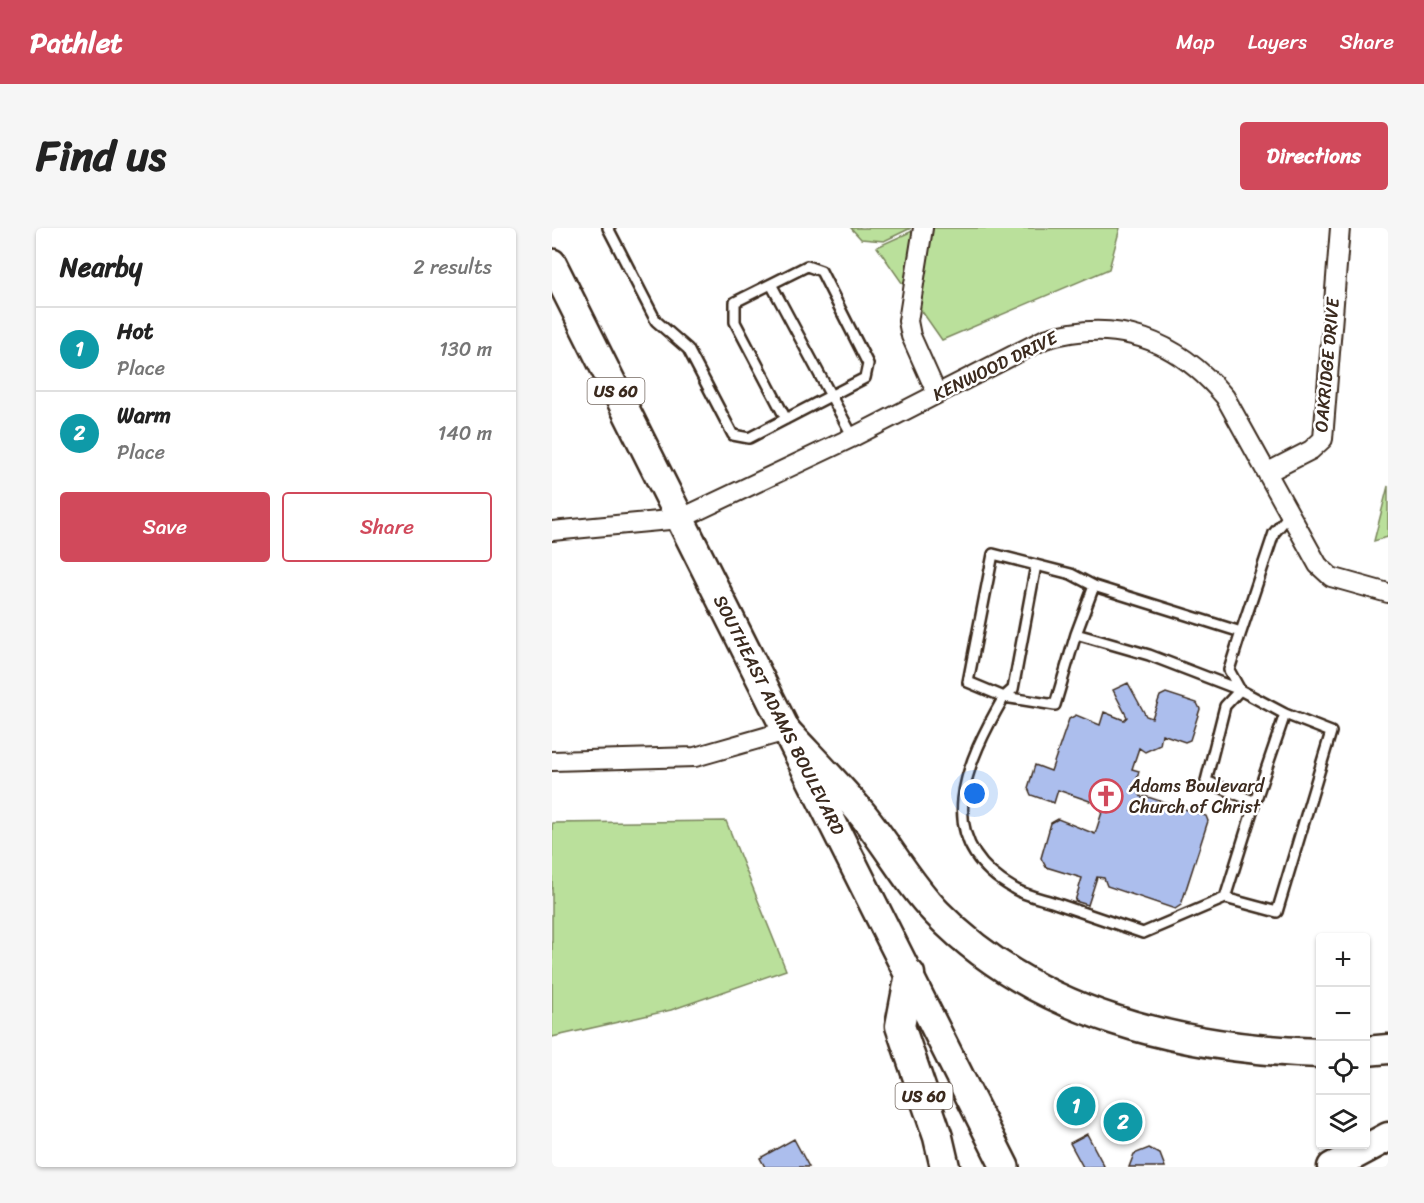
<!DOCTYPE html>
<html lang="en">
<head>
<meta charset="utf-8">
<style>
	body { margin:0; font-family:Sriracha,sans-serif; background:#f6f6f6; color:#222 }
	.controls { position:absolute; right:18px; bottom:18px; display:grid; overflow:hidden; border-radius:6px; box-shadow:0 2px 4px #0004 }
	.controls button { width:54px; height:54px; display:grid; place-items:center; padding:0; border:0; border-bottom:2px solid #e0e0e0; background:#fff; color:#222; font:30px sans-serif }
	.you { position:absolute; left:423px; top:566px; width:21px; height:21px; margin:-15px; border:4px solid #fff; border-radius:50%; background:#1a73e8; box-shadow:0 0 0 9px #1a73e833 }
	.badge { display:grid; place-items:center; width:39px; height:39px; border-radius:50%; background:#d1495b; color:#fff; font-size:20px; font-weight:700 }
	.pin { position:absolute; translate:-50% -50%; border:3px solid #fff; box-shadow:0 2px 6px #0006 }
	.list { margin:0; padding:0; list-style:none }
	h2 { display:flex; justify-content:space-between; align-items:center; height:78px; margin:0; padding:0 24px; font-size:26px }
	h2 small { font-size:20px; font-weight:400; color:#767676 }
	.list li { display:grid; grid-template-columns:39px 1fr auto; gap:18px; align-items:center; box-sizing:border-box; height:84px; padding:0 24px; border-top:2px solid #e0e0e0 }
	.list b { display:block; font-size:22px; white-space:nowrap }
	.list p { margin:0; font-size:20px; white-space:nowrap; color:#767676 }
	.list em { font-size:20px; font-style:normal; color:#767676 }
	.actions { display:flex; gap:12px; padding:18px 24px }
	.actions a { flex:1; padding:14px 0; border:2px solid #d1495b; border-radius:6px; text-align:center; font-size:21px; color:#d1495b }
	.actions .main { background:#d1495b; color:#fff }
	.icon { flex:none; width:33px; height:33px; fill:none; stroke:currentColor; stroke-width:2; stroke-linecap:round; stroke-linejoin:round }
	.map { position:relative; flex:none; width:836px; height:939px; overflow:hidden; border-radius:6px }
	header { display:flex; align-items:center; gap:36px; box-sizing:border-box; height:84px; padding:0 30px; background:#d1495b; color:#fff }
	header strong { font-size:28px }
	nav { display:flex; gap:33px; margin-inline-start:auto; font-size:21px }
	.intro { display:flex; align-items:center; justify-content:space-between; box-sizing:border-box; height:144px; padding:0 36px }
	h1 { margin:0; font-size:42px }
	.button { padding:15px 27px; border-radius:6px; background:#d1495b; color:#fff; font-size:21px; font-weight:700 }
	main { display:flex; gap:36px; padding:0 36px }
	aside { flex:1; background:#fff; border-radius:6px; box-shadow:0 2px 4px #0004 }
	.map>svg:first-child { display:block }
</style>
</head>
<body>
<header>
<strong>Pathlet</strong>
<nav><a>Map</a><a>Layers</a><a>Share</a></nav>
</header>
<div class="intro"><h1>Find us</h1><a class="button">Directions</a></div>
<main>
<aside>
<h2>Nearby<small>2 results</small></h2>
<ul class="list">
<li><span class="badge" style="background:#0f9aa8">1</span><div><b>Hot</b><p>Place</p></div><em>130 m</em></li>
<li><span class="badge" style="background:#0f9aa8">2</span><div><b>Warm</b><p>Place</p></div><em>140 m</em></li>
</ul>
<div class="actions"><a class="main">Save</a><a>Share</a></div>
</aside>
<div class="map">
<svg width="836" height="939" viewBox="0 0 836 939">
	<rect width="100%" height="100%" fill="#fff"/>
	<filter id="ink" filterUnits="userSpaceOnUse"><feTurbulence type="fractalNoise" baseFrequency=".0167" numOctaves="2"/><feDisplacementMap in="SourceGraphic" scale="12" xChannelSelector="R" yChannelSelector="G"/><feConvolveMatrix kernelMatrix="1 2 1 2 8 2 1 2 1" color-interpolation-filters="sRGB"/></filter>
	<g filter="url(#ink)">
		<path fill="#bae09b" stroke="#7a855c" stroke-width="1.5" d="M299,0H359L332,13L309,11Z
			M367,0H568L557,41L390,112L325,19Z
			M836,258V309L822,313Z
			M174,593L234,742L119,782L0,809V595Z"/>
		<path fill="#acbeed" stroke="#3b2a1e" stroke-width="1.5" d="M576,455L594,488L600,490L608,468L614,465L645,475L648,481L638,512L633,514L610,506L608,517L593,524L587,520L580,541L587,543L583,559L590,570L593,568L654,588L656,593L629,677L623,681L555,658L552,650L545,649L536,677L523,673L530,650L494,639L489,630L499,595L506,591L543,606L552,578L506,562L502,575L479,567L476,560L483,537L499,543L517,491L524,487L548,497L552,484L572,492L575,489L561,462Z
			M505 877a18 18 0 1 1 36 0a18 18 0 1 1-36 0Z
			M553 894a18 18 0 1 1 36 0a18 18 0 1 1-36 0Z
			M535,906L552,938L550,939H531L518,915Z
			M242,911L257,939H213L208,930Z
			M597,920L608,926L613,939H577L582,926Z"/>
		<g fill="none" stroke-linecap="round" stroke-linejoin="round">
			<g stroke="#3b2a1e" stroke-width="14">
				<path id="service" d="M56,0L104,93L136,121L181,207L197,210L313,150L316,136L269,43L255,38L183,74V94L234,191
					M219,56L301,209
					M689,404L677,442L688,462L733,486L779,504L725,684L673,670L591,705C561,695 530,684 500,674C487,670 472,667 461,660C377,612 415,533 452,469L416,454L441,326L519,346L542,358L689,404L722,305L739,285
					M524,406L542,358
					M452,469L503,477L524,406L597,427L688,462L673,478L654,553L703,574L733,486
					M452,469L461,461L484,337
					M673,670L703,574"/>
			</g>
			<g stroke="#3b2a1e" stroke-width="22">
				<path id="minor" d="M371,0L356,93L359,108L385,166
					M716,244L759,222L771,211L788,0
					M0,303L128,291L301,209L493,111C565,89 625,112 673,169L766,337L779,349L836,365
					M0,533L143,529L234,503"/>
			</g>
			<g stroke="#3b2a1e" stroke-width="32">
				<path id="primary" d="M0,35L453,939"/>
			</g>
			<g stroke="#3b2a1e" stroke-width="33">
				<path id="trunk" d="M234,503C260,531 287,558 311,587C337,619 356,655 385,685C484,787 631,821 768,825
					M358,746L348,798L386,909L393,939
					M814,823L836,821
					M780,939L836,909"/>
			</g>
			<use href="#service" stroke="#fff" stroke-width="9"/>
			<use href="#minor" stroke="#fff" stroke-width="18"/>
			<use href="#primary" stroke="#fff" stroke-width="27"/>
			<use href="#trunk" stroke="#fff" stroke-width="28"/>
		</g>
	</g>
	<defs>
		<g id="church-ring" transform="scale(1.725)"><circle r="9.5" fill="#fff" stroke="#d1495b" stroke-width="1.5"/><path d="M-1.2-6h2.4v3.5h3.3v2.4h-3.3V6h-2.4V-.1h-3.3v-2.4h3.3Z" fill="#d1495b"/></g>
	</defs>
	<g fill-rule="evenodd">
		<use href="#church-ring" x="554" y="568"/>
	</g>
	<g text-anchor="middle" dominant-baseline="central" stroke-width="5" stroke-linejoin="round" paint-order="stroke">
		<g fill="#fff" stroke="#766a62" stroke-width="1.5">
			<rect x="35.5" y="150" width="57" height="26" rx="4.5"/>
			<rect x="343.5" y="855" width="57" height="26" rx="4.5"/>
		</g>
		<g font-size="16" font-weight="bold" fill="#3b2a1e">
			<text x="64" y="163">US 60</text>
			<text x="372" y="868">US 60</text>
		</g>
		<g font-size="18" fill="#3b2a1e" stroke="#fff">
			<text transform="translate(775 137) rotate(-85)">OAKRIDGE DRIVE</text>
			<text transform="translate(443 138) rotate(-26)">KENWOOD DRIVE</text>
			<text transform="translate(227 487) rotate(63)">SOUTHEAST ADAMS BOULEVARD</text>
		</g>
		<g font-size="18" fill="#3b2a1e" stroke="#fff" text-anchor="start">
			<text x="577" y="558">Adams Boulevard<tspan x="577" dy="21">Church of Christ</tspan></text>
		</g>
	</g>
</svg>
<div class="controls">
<button>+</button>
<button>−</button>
<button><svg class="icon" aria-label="locate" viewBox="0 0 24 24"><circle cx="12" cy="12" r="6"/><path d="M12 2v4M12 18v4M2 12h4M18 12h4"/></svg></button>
<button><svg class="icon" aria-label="layers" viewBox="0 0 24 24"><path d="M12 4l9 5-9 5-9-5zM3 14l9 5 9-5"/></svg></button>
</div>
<div class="you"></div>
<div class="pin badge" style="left:524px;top:878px;background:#0f9aa8">1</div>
<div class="pin badge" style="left:571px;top:894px;background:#0f9aa8">2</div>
</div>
</main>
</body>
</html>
